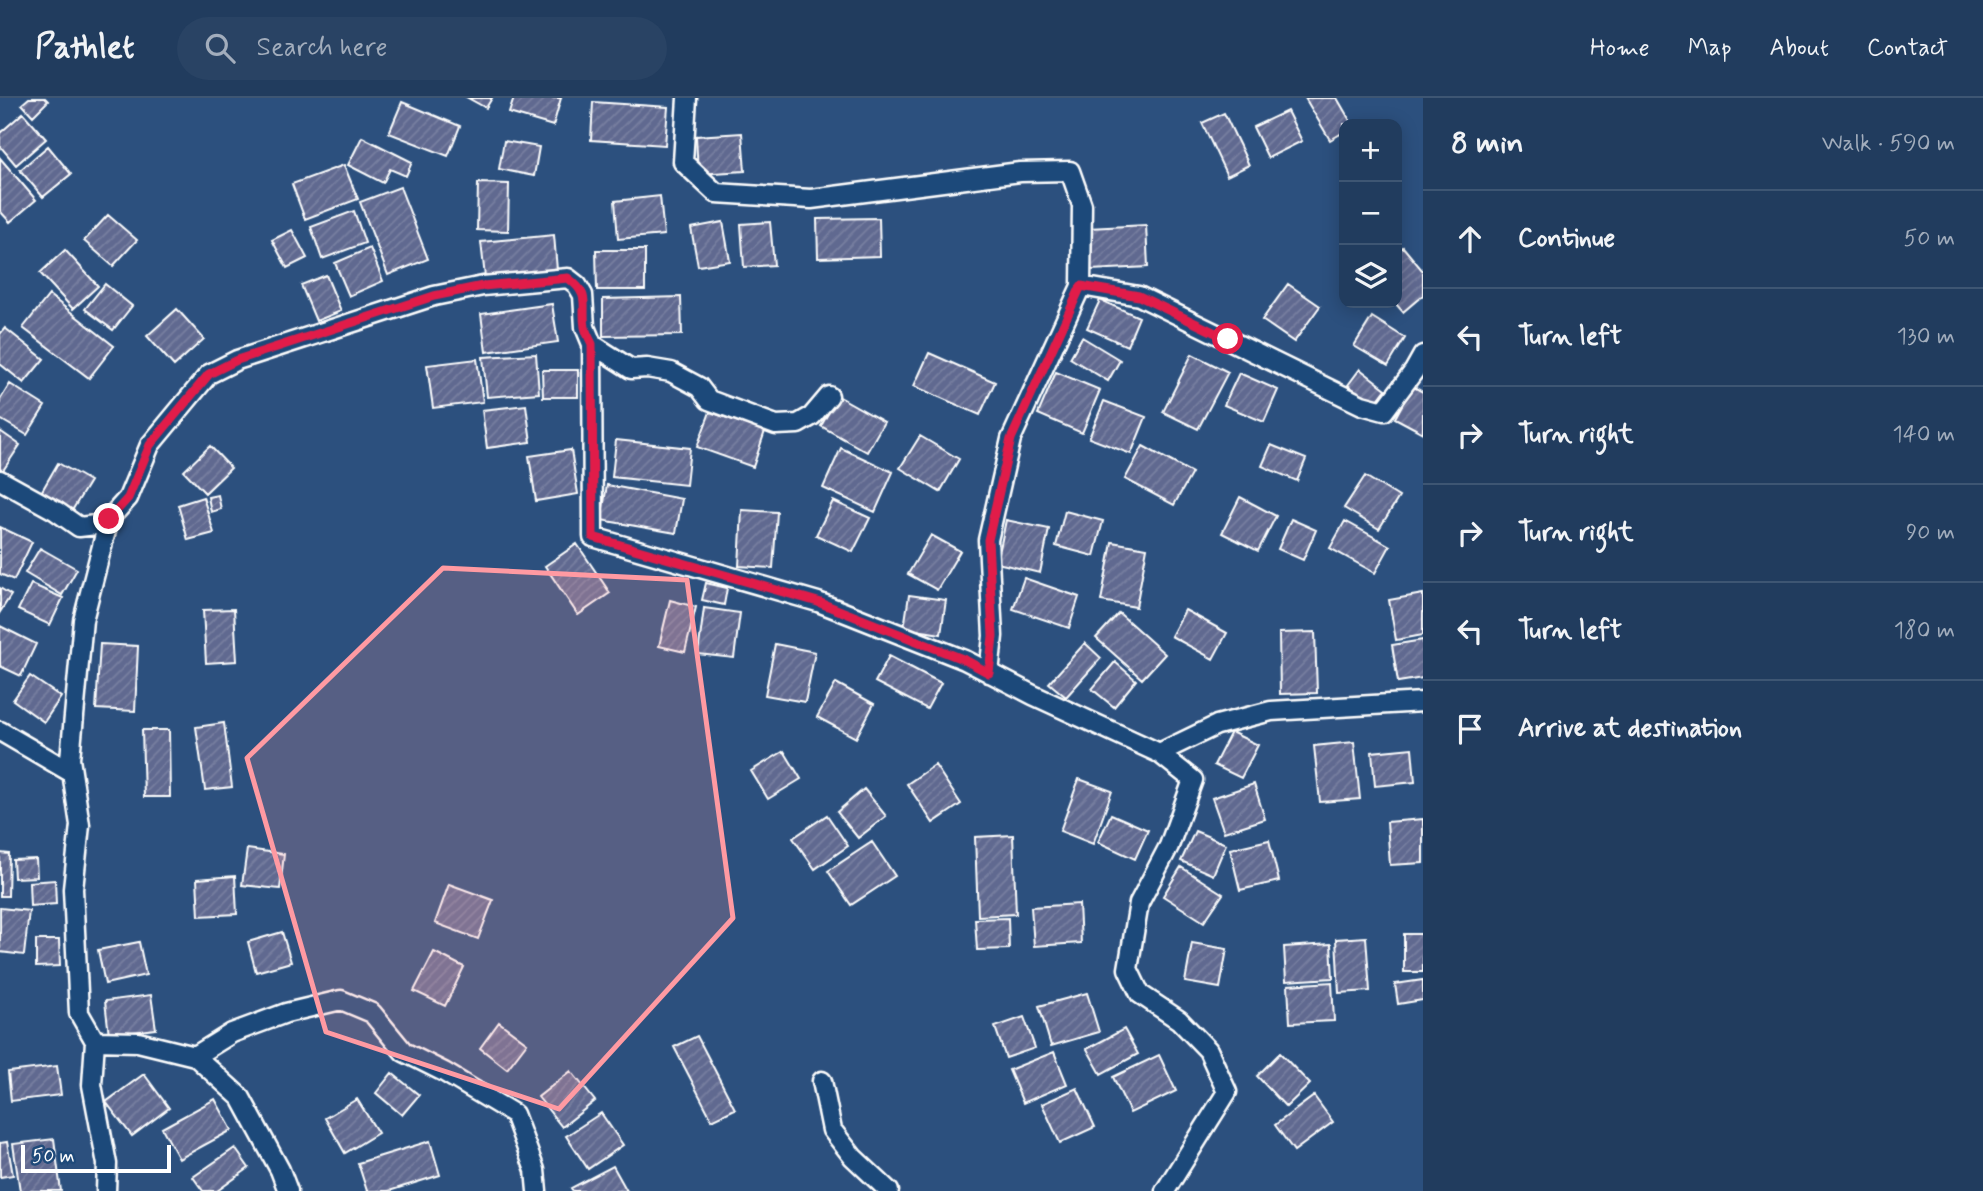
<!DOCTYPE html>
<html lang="en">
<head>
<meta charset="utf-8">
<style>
	body { margin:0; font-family:Mynerve,sans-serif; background:#294364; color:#f1f3f6 }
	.controls { position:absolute; right:21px; top:21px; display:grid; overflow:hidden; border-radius:14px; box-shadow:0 4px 18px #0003 }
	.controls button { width:63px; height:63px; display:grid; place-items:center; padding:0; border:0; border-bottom:2px solid #3e5673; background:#213c5e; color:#f1f3f6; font:35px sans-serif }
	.scale { position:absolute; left:21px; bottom:18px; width:150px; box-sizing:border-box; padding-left:7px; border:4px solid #fff; border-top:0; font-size:19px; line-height:24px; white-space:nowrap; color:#fff; -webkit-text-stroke:5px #1f4a7a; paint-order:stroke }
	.stop { position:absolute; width:21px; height:21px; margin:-16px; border:5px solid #e11d48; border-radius:50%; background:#fff }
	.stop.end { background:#e11d48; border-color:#fff; box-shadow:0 2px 7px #0008 }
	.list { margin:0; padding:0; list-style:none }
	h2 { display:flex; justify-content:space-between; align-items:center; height:91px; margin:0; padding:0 28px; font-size:30px }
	h2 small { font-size:23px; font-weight:400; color:#a2adbc }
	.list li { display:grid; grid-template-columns:46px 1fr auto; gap:21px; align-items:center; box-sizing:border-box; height:98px; padding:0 28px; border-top:2px solid #3e5673 }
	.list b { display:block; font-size:26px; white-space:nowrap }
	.list em { font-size:23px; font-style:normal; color:#a2adbc }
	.icon { flex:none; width:38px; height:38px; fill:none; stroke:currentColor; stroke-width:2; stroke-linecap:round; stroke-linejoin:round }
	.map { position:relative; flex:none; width:1423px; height:1093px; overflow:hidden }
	header { display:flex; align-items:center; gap:42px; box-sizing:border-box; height:98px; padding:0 35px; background:#213c5e; border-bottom:2px solid #3e5673 }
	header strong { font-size:33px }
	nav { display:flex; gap:38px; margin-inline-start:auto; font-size:24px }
	.search { width:490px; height:63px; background:#294364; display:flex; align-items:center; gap:18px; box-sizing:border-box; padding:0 24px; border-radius:38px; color:#a2adbc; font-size:26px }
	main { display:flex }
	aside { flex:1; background:#213c5e }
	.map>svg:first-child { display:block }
</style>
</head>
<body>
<header>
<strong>Pathlet</strong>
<div class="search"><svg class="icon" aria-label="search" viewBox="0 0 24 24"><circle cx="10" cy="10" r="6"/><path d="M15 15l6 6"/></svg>Search here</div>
<nav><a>Home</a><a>Map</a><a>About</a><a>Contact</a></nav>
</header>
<main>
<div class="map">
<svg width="1423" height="1093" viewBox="0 0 1423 1093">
	<defs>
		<pattern id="building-hatch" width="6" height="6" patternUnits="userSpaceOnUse" patternTransform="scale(1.75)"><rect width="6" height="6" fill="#606990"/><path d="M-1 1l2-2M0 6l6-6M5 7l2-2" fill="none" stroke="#7880a1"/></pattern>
	</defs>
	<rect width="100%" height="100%" fill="#2c507e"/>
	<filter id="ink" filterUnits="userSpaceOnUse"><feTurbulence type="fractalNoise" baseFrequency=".0143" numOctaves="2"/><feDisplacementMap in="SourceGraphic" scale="14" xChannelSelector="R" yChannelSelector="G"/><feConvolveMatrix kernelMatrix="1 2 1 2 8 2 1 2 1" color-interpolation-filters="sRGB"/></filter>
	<g filter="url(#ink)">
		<path fill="url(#building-hatch)" stroke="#fff" stroke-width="2" d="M29,0H45L48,3L33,18L22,6Z
			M468,0H492L486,10Z
			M514,0H561L553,28L509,15Z
			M1305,0H1337L1352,26H1344V34L1330,42Z
			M402,4L460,28L448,58L389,35Z
			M593,4L668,9L665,47L591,42Z
			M1287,13L1302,43L1268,60L1253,29Z
			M23,15L46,41L16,67L0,48V35Z
			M1224,15L1249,67L1227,78L1202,25Z
			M742,35L745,73L698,76L696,38Z
			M362,39L412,64L406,78L390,71L383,85L348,67Z
			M504,43L539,49L534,78L499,71Z
			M48,48L71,76L43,99L20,72Z
			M0,60L36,102L10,124L0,113Z
			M344,67L358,101L305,121L292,86Z
			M478,85L509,86L508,133L477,132Z
			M400,89L428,161L388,177L360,104Z
			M660,98L664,137L618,141L615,103Z
			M354,113L365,145L322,161L311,129Z
			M108,117L137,142L113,168L84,143Z
			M879,120L880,158L818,160L817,121Z
			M723,124L730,163L698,168L691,130Z
			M770,124L774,167L744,169L741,126Z
			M1146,127L1148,169L1091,172L1089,130Z
			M292,132L307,160L287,170L272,142Z
			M554,137L557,172L485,179L481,144Z
			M1403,149L1423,173V197L1403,214L1395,205H1397V154Z
			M370,150L383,183L349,198L335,165Z
			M65,152L98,188L73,211L40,175Z
			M596,152H645V192H597Z
			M326,177L341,213L316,223L301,187Z
			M105,186L132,208L113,232L85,211Z
			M1288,186L1320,208L1294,244L1262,222Z
			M49,197L114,248L89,280L23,230Z
			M681,199L682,237L603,238V201Z
			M1100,202L1139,219L1127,248L1087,230Z
			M552,206L558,244L486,254L481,216Z
			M177,211L204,241L174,268L147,238Z
			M1372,219L1405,240L1388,268L1354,248Z
			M5,230L44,261L24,285L0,266V236Z
			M1082,239L1120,262L1108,283L1070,260Z
			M929,255L995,284L980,317L914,288Z
			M536,256L539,295L487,299L483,259Z
			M1192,256L1228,274L1198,331L1163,314Z
			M477,261L483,304L433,310L427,267Z
			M1360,271L1386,291L1374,307L1348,287Z
			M542,272H578V299H543Z
			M1056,274L1100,292L1082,335L1038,316Z
			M1239,275L1278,292L1264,324L1224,307Z
			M10,286L45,308L27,337L0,321V302Z
			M1412,288L1423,294V335L1395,320Z
			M838,298L884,324L867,354L821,328Z
			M1104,303L1146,319L1131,356L1089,340Z
			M526,307L531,344L487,350L482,312Z
			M710,314L765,333L753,369L697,349Z
			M0,333L20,347L0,377Z
			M920,338L959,361L940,394L900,370Z
			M616,342L690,350L686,387L612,379Z
			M1271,347L1306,361L1297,383L1262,368Z
			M210,348L231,370L205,395L184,373Z
			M1143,348L1192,375L1174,407L1125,381Z
			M841,350L893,374L875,414L823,390Z
			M571,352L578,396L536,403L529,358Z
			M58,365L90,383L70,416L39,398Z
			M1365,378L1399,399L1379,431L1344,410Z
			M607,387L682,401L676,435L601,422Z
			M218,397L221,411L211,414L208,399Z
			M203,399L214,435L188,442L178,407Z
			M1240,399L1276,418L1258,453L1222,435Z
			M833,403L870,420L853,454L816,437Z
			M742,412L777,414L773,470L739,468Z
			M1065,413L1103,423L1094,458L1056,448Z
			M1291,421L1316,432L1303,462L1278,451Z
			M1006,422L1049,431L1040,475L997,465Z
			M1345,423L1390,448L1375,475L1330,450Z
			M0,429L32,444L14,482L0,476Z
			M931,437L960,453L937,492L908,476Z
			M1112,444L1147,450L1136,509L1101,503Z
			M577,446L610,495L578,517L545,468Z
			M40,450L77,471L62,497L25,475Z
			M1024,480L1079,499L1069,530L1013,511Z
			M706,485L727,490L724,507L702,502Z
			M31,486L63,500L50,527L18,512Z
			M0,490L11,497L0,514Z
			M1423,496V537L1396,542L1389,502Z
			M909,497L946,502L941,536L904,530Z
			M670,502L696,509L685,554L659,548Z
			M704,510L740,515L734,560L698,556Z
			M234,511L237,563L206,565L203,512Z
			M1185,512L1227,535L1213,561L1171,538Z
			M1119,515L1165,556L1142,581L1096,540Z
			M0,528L36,546L21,578L0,568Z
			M1315,534L1317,595L1280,596L1279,535Z
			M1423,542V580L1398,584L1392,547Z
			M1085,545L1101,560L1066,599L1049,585Z
			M100,546L138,548L135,613L96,611Z
			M775,546L815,554L805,604L765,597Z
			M889,558L941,585L927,611L875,584Z
			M1115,564L1136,582L1114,609L1092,591Z
			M30,578L61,599L44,624L13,602Z
			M836,585L874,606L856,640L817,619Z
			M224,625L232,689L205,692L196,629Z
			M142,632H169L170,699H144Z
			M1231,634L1258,647L1241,680L1214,667Z
			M1354,644L1360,701L1320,704L1314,648Z
			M1412,650L1415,684L1375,688L1372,654Z
			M784,653L801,681L768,701L751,673Z
			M935,667L961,706L933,725L907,686Z
			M1079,681L1112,693L1093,746L1060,733Z
			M1254,686L1265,721L1224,734L1212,700Z
			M864,691L886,718L858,740L837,714Z
			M1111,716L1148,732L1135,761L1098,744Z
			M827,717L848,748L815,771L793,740Z
			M1423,721V765L1390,767L1387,724Z
			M1195,733L1226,746L1213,777L1181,763Z
			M1013,737L1016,816L978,818L975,739Z
			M1269,742L1279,783L1240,792L1230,751Z
			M872,744L895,778L851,807L828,773Z
			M247,751L284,756L280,791L242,787Z
			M0,755L9,756L8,798H0Z
			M36,761L37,779L14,780L13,762Z
			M1181,769L1223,796L1204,824L1163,798Z
			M235,778L237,816L199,818L197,781Z
			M55,782L56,806L30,808L29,784Z
			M449,786L493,802L478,841L435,825Z
			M1079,806L1081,845L1034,848L1031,809Z
			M0,810L29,813L24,857L0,854Z
			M1008,820L1009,851L977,852L975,821Z
			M282,834L291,864L256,874L248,844Z
			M1404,836H1423V874H1404Z
			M1366,839L1370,893L1339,895L1336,841Z
			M36,842H59L60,868L36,869Z
			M139,844L146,877L105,886L98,852Z
			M1192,845L1227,851L1220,890L1185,884Z
			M1331,846L1333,880L1286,883L1284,849Z
			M434,854L464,869L445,908L414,893Z
			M1423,882V902L1398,906L1395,886Z
			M1332,884L1334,923L1290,925L1288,887Z
			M1087,895L1099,934L1051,948L1039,908Z
			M151,897L156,931L109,937L105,903Z
			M1024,919L1035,950L1006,960L995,929Z
			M499,924L527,945L507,971L480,950Z
			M1124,931L1138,956L1101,976L1087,951Z
			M697,938L735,1011L712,1022L674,949Z
			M1054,954L1067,986L1023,1005L1009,972Z
			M1280,955L1310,986L1286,1009L1257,978Z
			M1159,957L1176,993L1130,1015L1113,979Z
			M57,968L61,997L11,1003L8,974Z
			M571,973L595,1003L562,1029L538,999Z
			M392,975L419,997L402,1017L376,995Z
			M144,976L169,1010L132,1038L106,1004Z
			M1077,990L1095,1029L1060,1045L1042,1006Z
			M1314,998L1333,1024L1294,1053L1275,1027Z
			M215,1001L232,1032L179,1061L162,1030Z
			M357,1001L378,1035L345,1055L325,1020Z
			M601,1015L623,1047L588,1071L566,1038Z
			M54,1041L61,1093H20L13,1046Z
			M430,1043L440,1077L389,1093H367L358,1065Z
			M7,1044L13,1077L0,1079V1045Z
			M235,1050L249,1070L217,1093H203L193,1079Z
			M613,1068L627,1093H573L571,1090Z"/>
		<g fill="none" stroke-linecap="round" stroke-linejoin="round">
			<g stroke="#fff" stroke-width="23">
				<path id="minor" d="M687,0L683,64L716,95L811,101L1020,74L1070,73L1082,107L1081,188
					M592,246L593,439L818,504L965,562L1033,597L1159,655L1217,627L1271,613L1423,604
					M0,382L56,413L79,429L96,427L109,421L128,400L150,347L209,276L237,262L434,198L483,188L568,180L577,187L583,197L585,229L592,246L631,271L647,270L671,274L699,289L709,302L776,327L798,326L812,318L829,298
					M109,421L83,522L70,661L80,727L73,791L79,915L95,943L138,944L195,958L241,1000L280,1072L288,1093
					M989,575L993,538L988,442L1011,341L1081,188L1139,198L1362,307L1384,313L1414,273L1423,257
					M0,633L72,675
					M1159,655L1193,682L1169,748L1139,805L1128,871L1140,896L1179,922L1208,952L1227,994L1165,1093
					M95,943L92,987L107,1066L106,1093
					M195,958L232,935L286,915L341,902L372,915L404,954L444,974L514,1016L535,1072L537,1093
					M822,983L832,1032L853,1059L889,1093"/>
			</g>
			<use href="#minor" stroke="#1f4a7a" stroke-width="18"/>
		</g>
	</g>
	<g fill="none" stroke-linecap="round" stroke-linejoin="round" filter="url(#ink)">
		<path stroke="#e11d48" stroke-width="9" d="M109,421L128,400L150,347L209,276L237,262L434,198L483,188L568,180C592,198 581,206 585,229C586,235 590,241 592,246L593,439L818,504L965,562L989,575L993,538L988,442L1011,341L1081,188L1139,198L1228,241"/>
	</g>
	<path fill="#ff9aa2" fill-opacity="0.2" stroke="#ff9aa2" stroke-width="5" stroke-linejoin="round" d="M443,470L687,482L733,820L559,1011L326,934L247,660Z"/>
</svg>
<div class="controls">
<button>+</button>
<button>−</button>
<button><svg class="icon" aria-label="layers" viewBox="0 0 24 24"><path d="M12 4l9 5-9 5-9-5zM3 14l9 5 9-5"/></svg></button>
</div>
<div class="scale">50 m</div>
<div class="stop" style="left:1228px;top:241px"></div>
<div class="stop end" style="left:109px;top:421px"></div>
</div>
<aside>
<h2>8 min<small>Walk · 590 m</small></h2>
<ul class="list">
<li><svg class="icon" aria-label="ahead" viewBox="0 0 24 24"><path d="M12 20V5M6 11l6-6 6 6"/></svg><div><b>Continue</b></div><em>50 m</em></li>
<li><svg class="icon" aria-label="left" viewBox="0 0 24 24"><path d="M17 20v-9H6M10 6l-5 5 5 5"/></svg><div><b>Turn left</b></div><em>130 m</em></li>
<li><svg class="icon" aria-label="right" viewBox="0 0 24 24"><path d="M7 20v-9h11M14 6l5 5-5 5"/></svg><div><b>Turn right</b></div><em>140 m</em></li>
<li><svg class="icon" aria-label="right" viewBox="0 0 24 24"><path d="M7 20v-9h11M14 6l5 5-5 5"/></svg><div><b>Turn right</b></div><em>90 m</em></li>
<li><svg class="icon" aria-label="left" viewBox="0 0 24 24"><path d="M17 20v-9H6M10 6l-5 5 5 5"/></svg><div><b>Turn left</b></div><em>180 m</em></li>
<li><svg class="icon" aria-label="arrive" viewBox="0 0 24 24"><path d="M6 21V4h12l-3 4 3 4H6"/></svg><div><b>Arrive at destination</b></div></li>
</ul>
</aside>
</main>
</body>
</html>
